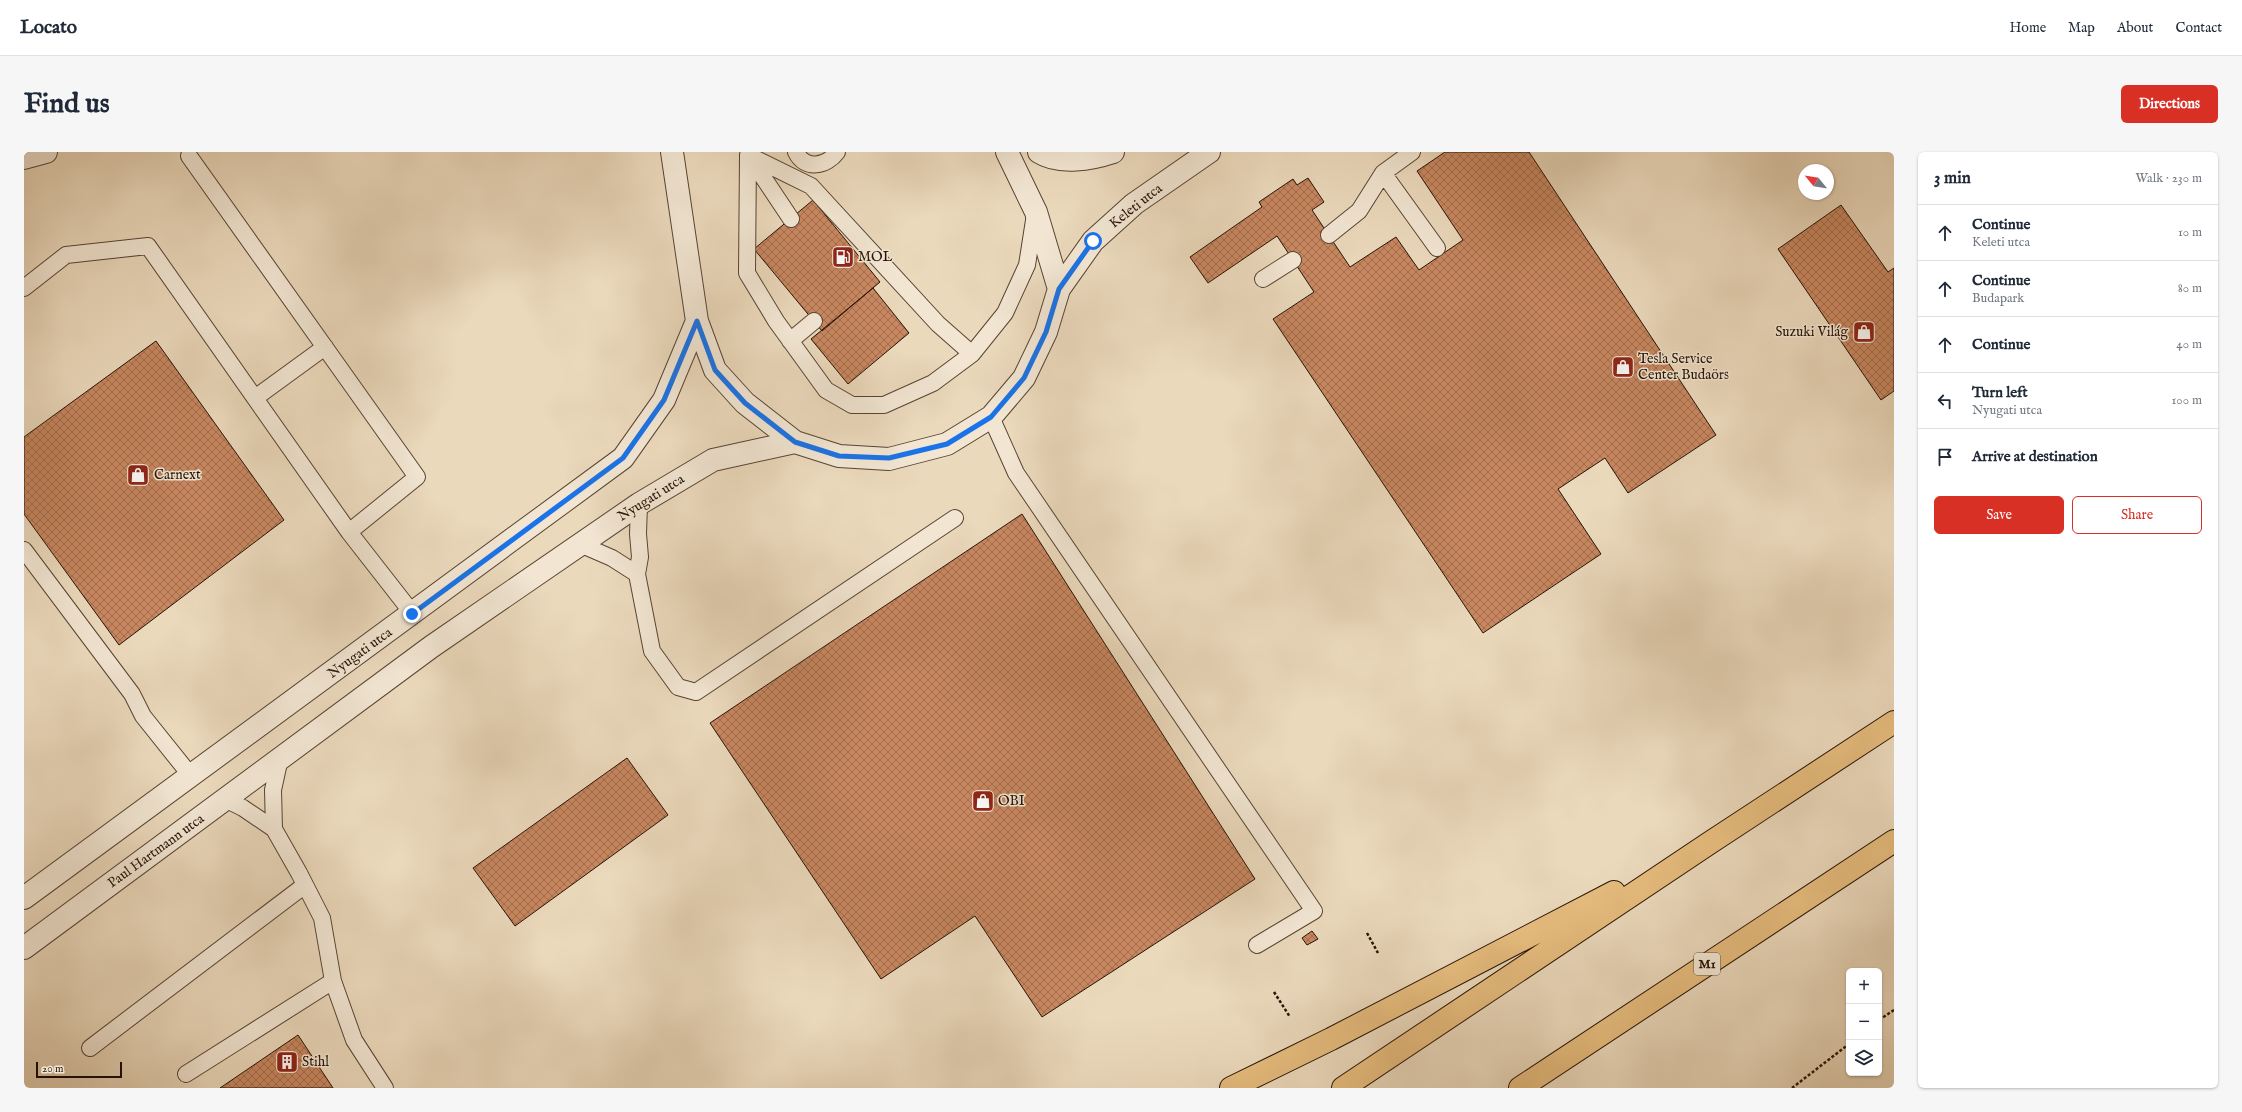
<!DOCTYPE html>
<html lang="en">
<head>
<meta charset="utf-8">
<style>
	body { margin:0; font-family:"IM FELL English",serif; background:#f6f6f7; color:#1f2937 }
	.controls { position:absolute; right:12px; bottom:12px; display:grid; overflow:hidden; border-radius:6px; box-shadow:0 1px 3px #0004 }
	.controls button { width:36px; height:36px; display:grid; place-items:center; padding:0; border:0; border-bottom:1px solid #e0e1e3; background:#fff; color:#1f2937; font:20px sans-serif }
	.compass { position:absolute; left:1774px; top:12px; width:36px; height:36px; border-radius:50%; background:#fff; box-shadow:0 1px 3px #0004; rotate:300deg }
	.scale { position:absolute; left:12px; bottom:10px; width:86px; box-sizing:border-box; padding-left:4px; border:2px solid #261306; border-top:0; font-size:11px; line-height:14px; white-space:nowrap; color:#261306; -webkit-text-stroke:3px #f2e6d3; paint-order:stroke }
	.stop { position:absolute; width:12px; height:12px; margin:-9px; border:3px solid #1a73e8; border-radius:50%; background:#fff }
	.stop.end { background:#1a73e8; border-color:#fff; box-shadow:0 1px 4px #0008 }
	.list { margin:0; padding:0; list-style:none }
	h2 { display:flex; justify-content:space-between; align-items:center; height:52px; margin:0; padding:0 16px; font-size:17px }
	h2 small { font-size:13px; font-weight:400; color:#747a83 }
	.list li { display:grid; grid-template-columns:26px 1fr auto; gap:12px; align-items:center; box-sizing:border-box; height:56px; padding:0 16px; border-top:1px solid #e0e1e3 }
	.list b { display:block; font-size:15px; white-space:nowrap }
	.list p { margin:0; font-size:13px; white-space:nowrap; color:#747a83 }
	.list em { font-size:13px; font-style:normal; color:#747a83 }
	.actions { display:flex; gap:8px; padding:12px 16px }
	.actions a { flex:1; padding:9px 0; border:1px solid #d93025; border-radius:6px; text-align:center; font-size:14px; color:#d93025 }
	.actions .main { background:#d93025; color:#fff }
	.icon { flex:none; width:22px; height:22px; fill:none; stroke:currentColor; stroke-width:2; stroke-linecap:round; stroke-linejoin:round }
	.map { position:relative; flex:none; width:1870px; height:936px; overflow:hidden; border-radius:6px }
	header { display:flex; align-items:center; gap:24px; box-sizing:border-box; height:56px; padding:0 20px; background:#fff; border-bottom:1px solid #e0e1e3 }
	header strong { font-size:19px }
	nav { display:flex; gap:22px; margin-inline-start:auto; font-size:14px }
	.intro { display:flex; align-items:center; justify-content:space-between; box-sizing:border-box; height:96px; padding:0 24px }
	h1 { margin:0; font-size:28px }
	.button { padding:10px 18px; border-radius:6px; background:#d93025; color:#fff; font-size:14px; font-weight:700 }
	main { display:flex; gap:24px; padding:0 24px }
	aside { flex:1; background:#fff; border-radius:6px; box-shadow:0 1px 3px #0004 }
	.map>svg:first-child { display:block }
</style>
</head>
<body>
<header>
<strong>Locato</strong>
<nav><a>Home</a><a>Map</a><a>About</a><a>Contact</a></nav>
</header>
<div class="intro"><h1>Find us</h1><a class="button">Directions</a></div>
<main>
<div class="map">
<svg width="1870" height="936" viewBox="0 0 1870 936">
	<defs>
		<pattern id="building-cross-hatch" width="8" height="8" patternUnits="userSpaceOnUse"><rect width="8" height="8" fill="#c88760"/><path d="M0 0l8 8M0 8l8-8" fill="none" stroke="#a26d4d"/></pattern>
	</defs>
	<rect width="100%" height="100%" fill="#ebd9bc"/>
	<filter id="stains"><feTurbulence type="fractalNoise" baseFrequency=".005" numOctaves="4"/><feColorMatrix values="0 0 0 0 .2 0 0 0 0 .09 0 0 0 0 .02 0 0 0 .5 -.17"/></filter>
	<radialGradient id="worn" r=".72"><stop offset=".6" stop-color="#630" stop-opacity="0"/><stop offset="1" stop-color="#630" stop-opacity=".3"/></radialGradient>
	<path fill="url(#building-cross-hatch)" stroke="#261306" d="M1421,0H1505L1692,283L1604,341L1581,306L1534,337L1577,402L1459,481L1249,167L1290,140L1253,84L1184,131L1166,105L1238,55L1235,50L1269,27L1273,33L1284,26L1300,50L1288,58L1326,115L1372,85L1395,118L1439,88L1393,19Z
		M789,48L856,130L798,179L730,97Z
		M1817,53L1864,120L1870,116V239L1857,248L1754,97Z
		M849,136L885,181L824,232L787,187Z
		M132,189L260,368L95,493L0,362V285Z
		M998,362L1231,727L1018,865L951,764L857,827L686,571Z
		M603,606L644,663L491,774L449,716Z
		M1288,779L1294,787L1283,793L1278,786Z
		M274,883L309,936H196Z"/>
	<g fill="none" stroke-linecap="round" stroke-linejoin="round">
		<g stroke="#574434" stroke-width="18">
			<path id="service" d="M772,0C781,19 803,14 813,0
				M165,4L393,325L325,380
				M725,4L767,67
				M1359,21L1413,96
				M1305,83L1335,59L1359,21L1388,0
				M1239,127L1269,108
				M0,136L42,103L124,94L325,380L389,462
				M766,189L790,169
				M948,202L914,172L787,34L724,3L723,121L752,169L802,238L828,253H860L909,231L948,202L981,161L1003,113L1011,62
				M231,246L301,195
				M967,265L992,321L1290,759L1233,793
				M615,352L614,382L616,405L613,422L628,499L654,535L672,540L931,366
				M558,393L588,406L613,422
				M0,398L108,542L119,564L167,624
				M203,648L219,656L250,677L275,721L298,766L309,829L330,888L361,936
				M250,677L249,638L256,606
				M66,896L281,733
				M162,922L309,829"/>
		</g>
		<g stroke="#574434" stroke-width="24">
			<path id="minor" d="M648,0L673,169L691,218L721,251L771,290L815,304L865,307L923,292L967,265L1000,226L1022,180L1035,137L1069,89L1110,52L1185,0
				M983,0L1012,60L1035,137
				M1015,0C1035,13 1068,7 1089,0
				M0,6L22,0
				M0,746L599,306L640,248L673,169
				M0,796L407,495L615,352L689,308L771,290"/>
		</g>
		<g stroke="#261306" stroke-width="24">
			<path id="motorway" d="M1207,936L1307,887L1590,740
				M1319,936L1687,690L1870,570
				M1496,936L1870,689"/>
		</g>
		<path stroke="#261306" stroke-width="2.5" stroke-dasharray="3 2" stroke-linecap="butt" d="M1343,781L1354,801
			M1250,840L1266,865
			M1855,868L1870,858
			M1768,936L1825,892"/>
		<use href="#service" stroke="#f2e6d3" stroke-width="16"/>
		<use href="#minor" stroke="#f2e6d3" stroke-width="22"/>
		<use href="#motorway" stroke="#e6bc7e" stroke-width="22"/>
	</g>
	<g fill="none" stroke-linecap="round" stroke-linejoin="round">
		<path stroke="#1a73e8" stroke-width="5" d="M388,462L599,306L640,248L673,169L691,218L721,251L771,290L815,304L865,306L923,292L967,265L1000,226L1022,180L1035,137L1069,89"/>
	</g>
	<defs>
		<g id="fuel-square" transform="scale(1.15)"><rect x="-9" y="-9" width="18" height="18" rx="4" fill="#8f2418" stroke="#f2e6d3"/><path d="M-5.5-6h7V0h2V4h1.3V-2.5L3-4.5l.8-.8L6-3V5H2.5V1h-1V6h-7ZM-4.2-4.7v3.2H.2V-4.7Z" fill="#fff"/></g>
		<g id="shop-square" transform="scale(1.15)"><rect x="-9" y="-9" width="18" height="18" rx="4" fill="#8f2418" stroke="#f2e6d3"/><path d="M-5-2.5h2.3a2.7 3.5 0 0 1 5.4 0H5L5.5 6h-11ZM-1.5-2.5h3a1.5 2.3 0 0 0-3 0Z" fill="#fff"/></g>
		<g id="building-square" transform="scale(1.15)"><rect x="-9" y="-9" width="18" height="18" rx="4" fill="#8f2418" stroke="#f2e6d3"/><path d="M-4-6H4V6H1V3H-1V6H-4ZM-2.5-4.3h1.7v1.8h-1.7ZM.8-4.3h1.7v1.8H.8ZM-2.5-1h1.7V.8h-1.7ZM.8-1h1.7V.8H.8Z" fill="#fff"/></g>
	</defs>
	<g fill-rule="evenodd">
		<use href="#fuel-square" x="819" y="105"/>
		<use href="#shop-square" x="1840" y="180"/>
		<use href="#shop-square" x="1599" y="215"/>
		<use href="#shop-square" x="114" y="323"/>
		<use href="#shop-square" x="959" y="649"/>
		<use href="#building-square" x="263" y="910"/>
	</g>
	<g text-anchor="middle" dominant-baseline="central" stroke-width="3" stroke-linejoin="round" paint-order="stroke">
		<rect fill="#f2e6d3" stroke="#635244" stroke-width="1" x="1670" y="801" width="26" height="22" rx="3"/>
		<g font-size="13" font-weight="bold" fill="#261306">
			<text x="1683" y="812">M1</text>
		</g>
		<g font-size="14" fill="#261306" stroke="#f2e6d3">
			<text transform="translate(1112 54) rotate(-38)">Keleti utca</text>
			<text transform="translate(627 346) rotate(-32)">Nyugati utca</text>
			<text transform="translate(336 501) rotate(-36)">Nyugati utca</text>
			<text transform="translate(132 699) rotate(-36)">Paul Hartmann utca</text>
		</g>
		<g font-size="14" fill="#261306" stroke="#f2e6d3" text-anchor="start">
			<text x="834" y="105">MOL</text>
			<text x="1824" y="180" text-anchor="end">Suzuki Világ</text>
			<text x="1614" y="207">Tesla Service<tspan x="1614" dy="16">Center Budaörs</tspan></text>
			<text x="130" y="323">Carnext</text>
			<text x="974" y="649">OBI</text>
			<text x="278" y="910">Stihl</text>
		</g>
	</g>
	<rect width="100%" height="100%" filter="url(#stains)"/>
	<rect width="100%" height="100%" fill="url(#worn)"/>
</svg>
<div class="controls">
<button>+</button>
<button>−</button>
<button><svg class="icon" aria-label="layers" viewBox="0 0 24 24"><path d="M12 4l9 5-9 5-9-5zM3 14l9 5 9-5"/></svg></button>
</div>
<svg class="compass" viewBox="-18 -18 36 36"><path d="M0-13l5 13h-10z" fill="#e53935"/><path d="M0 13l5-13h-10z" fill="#747a83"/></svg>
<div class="scale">20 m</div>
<div class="stop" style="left:1069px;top:89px"></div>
<div class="stop end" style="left:388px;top:462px"></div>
</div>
<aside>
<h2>3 min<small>Walk · 230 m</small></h2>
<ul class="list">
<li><svg class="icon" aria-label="ahead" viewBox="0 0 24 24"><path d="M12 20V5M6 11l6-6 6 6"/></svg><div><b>Continue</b><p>Keleti utca</p></div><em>10 m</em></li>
<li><svg class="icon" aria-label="ahead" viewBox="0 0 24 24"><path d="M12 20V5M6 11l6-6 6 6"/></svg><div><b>Continue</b><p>Budapark</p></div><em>80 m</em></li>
<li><svg class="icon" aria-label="ahead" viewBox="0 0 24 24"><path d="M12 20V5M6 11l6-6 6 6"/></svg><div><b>Continue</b></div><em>40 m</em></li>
<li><svg class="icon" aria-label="left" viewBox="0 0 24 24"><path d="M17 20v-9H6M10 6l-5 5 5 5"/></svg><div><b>Turn left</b><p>Nyugati utca</p></div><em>100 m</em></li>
<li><svg class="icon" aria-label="arrive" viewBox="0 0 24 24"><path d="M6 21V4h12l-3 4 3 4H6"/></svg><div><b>Arrive at destination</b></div></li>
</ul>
<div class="actions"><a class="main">Save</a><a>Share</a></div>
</aside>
</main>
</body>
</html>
